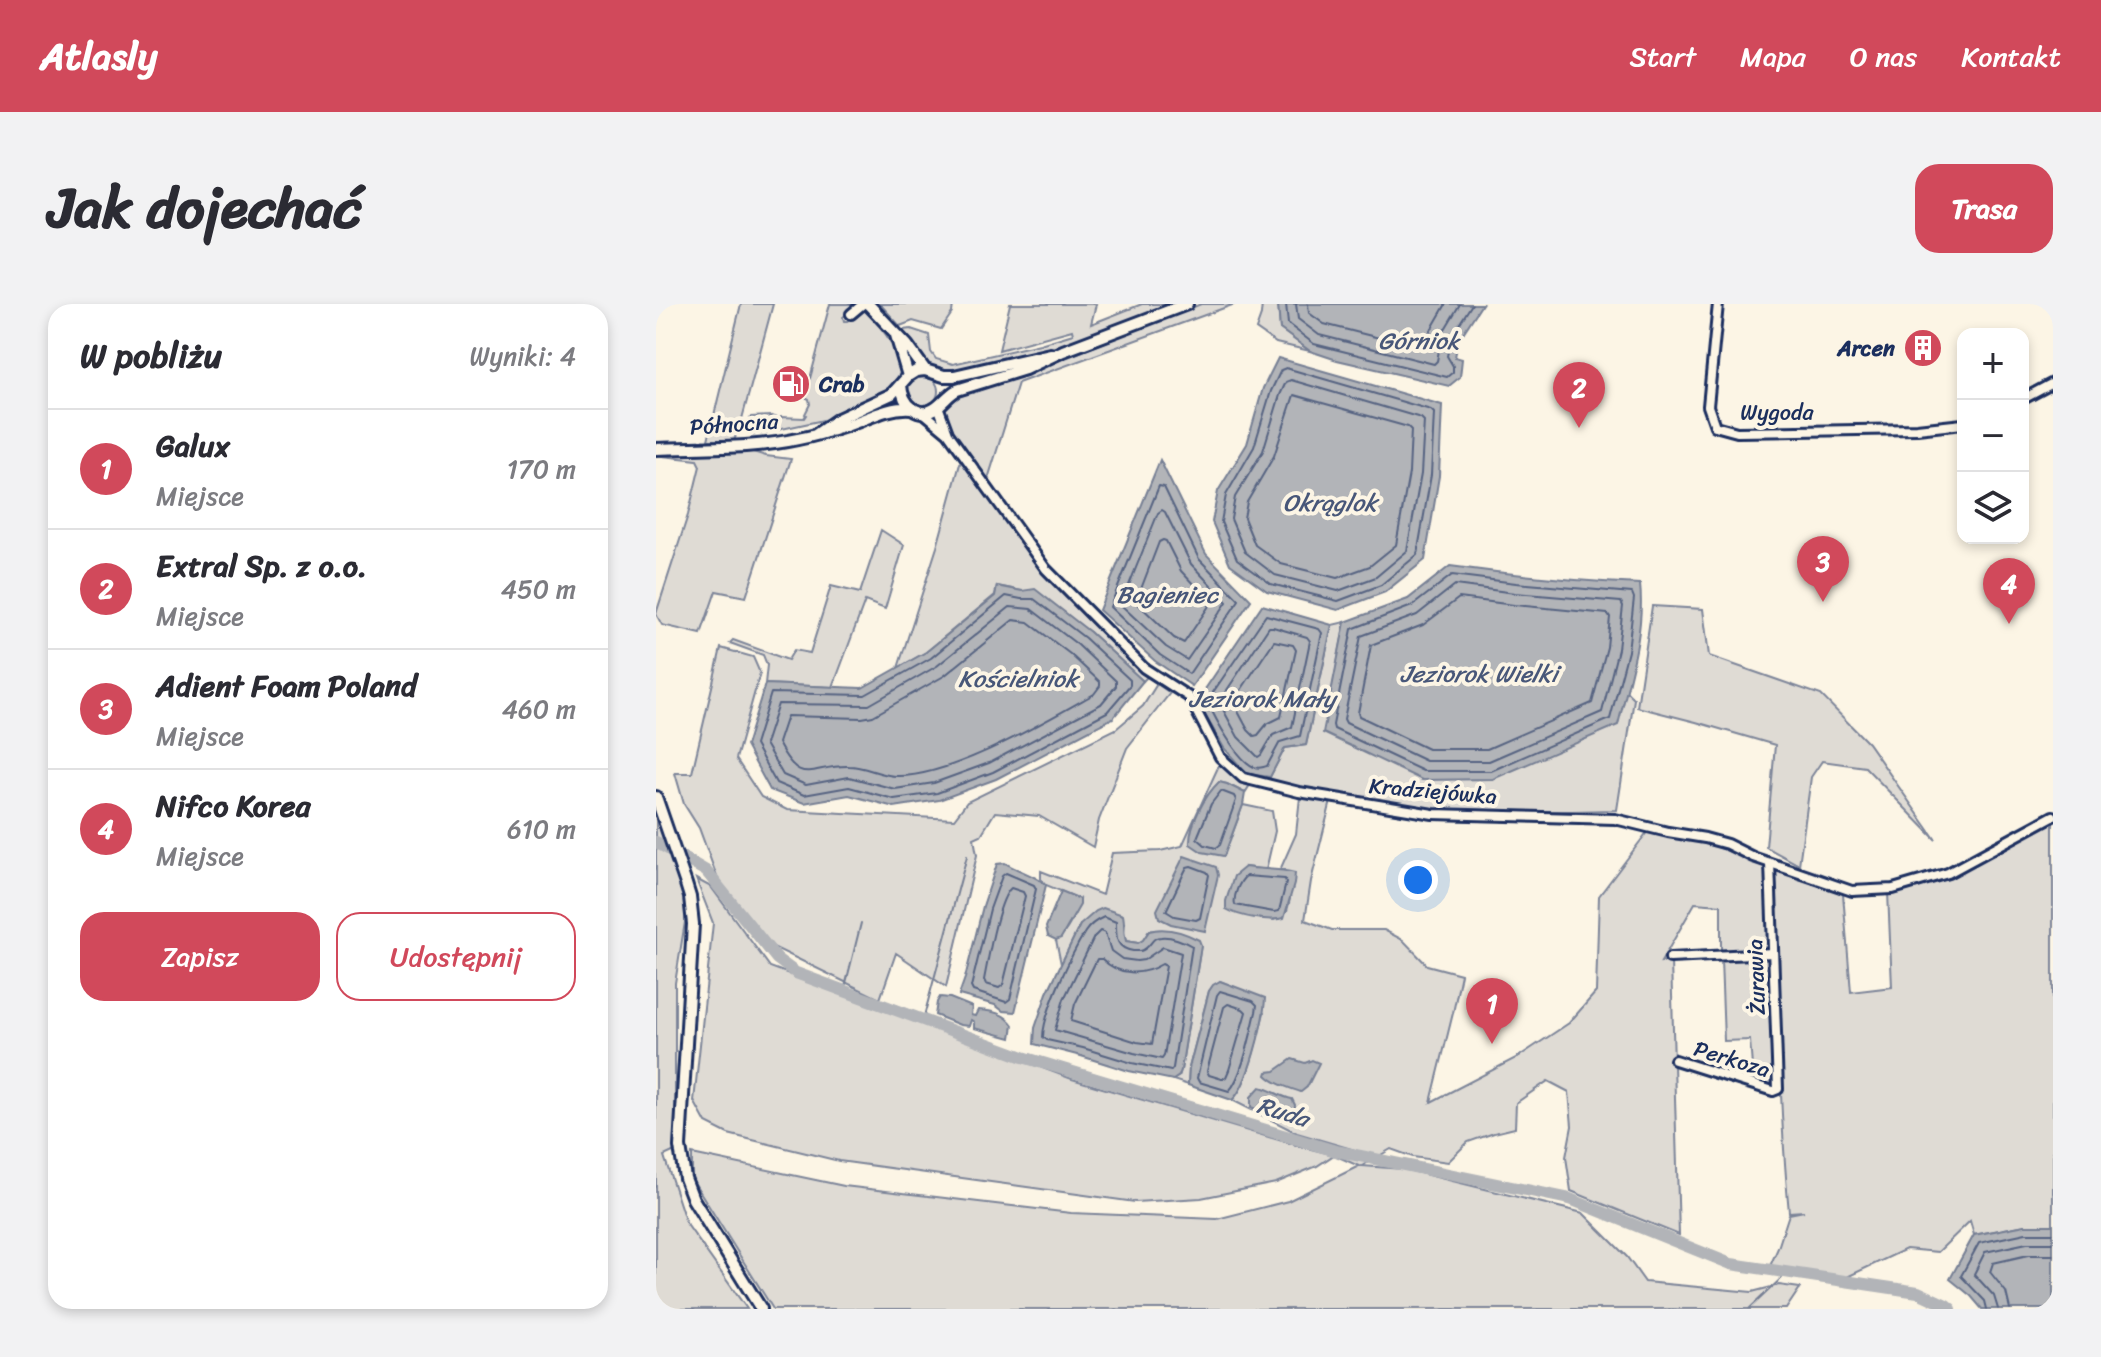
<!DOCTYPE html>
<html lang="pl">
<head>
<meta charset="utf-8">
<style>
	body { margin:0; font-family:Sriracha,sans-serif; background:#f2f2f3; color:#2b2b33 }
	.controls { position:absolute; right:24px; top:24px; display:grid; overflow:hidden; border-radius:16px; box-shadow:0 4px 12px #0003 }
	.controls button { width:72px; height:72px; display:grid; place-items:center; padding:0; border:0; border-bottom:2px solid #e1e1e2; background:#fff; color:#2b2b33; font:40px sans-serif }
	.you { position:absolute; left:762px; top:576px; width:28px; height:28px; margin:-20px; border:6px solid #fff; border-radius:50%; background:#1a73e8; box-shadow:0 0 0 12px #1a73e833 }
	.badge { display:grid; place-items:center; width:52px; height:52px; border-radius:50%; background:#d1495b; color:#fff; font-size:26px; font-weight:700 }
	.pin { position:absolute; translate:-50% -66px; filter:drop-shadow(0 2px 4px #0008) }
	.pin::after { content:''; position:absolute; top:42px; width:28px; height:24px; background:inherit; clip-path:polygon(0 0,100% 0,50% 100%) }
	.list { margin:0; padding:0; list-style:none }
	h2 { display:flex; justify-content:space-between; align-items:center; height:104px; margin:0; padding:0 32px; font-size:34px }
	h2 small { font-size:26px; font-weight:400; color:#7c7c81 }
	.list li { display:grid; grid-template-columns:52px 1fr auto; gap:24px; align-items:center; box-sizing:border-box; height:120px; padding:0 32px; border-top:2px solid #e1e1e2 }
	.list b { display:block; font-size:30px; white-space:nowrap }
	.list p { margin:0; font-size:26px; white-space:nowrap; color:#7c7c81 }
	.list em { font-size:26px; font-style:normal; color:#7c7c81 }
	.actions { display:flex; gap:16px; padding:24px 32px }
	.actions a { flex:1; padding:18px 0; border:2px solid #d1495b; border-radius:24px; text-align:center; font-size:28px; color:#d1495b }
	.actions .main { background:#d1495b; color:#fff }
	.icon { flex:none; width:44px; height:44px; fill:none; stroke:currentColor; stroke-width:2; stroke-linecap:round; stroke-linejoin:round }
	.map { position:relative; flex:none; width:1397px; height:1005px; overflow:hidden; border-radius:24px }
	header { display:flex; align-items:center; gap:48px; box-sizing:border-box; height:112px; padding:0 40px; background:#d1495b; color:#fff }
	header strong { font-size:38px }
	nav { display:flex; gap:44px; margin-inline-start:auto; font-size:28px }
	.intro { display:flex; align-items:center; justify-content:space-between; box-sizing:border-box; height:192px; padding:0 48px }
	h1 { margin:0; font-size:56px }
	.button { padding:20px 36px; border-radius:24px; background:#d1495b; color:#fff; font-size:28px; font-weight:700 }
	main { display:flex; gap:48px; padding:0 48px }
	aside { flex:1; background:#fff; border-radius:24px; box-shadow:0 4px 12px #0003 }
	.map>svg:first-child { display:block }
</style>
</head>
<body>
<header>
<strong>Atlasly</strong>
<nav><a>Start</a><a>Mapa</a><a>O nas</a><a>Kontakt</a></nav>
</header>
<div class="intro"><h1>Jak dojechać</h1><a class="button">Trasa</a></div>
<main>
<aside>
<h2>W pobliżu<small>Wyniki: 4</small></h2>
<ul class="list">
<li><span class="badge">1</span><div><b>Galux</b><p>Miejsce</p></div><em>170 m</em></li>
<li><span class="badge">2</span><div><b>Extral Sp. z o.o.</b><p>Miejsce</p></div><em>450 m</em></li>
<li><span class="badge">3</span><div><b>Adient Foam Poland</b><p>Miejsce</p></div><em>460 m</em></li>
<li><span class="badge">4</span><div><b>Nifco Korea</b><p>Miejsce</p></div><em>610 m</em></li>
</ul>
<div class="actions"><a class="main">Zapisz</a><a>Udostępnij</a></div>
</aside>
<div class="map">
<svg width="1397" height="1005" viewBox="0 0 1397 1005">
	<rect width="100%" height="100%" fill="#fcf5e5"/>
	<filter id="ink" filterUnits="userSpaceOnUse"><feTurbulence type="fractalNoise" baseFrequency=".0125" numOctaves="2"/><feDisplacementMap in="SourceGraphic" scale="16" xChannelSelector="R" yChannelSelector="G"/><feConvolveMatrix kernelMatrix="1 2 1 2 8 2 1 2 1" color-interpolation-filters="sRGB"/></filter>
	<g filter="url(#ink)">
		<path fill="#dfdbd4" stroke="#7d8599" stroke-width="2" d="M85,0H117L83,126L78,136H52Z
			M174,0H203L187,13L188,17H191L208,5C227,25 237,37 246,64C240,80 231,86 217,93V95L172,115L98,131L91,123L95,113L114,112L115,115L116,112L124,115L125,113L148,114L150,111L149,110L154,100L153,95L149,93Z
			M224,0H297L296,9L285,25L257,17L244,22Z
			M354,0H440L435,20L486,0H516L402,45L293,69L278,62L266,60L246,30L247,26L255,25L273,31L275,48L280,55L297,60L384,40L417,30L416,26L343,46Z
			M545,0H579L362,79L332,175L295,125L288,107L292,99L303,91L374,68Z
			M606,0H622L624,25L654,47L620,39L600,25L605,11Z
			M252 87a15 15 0 1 1 30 0a15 15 0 1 1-30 0Z
			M47,147L97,148L110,152L135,155L90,293L60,287L45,330L6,321L0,310L32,211L44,162L41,156L6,152L8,149Z
			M305,156L424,305L493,371L487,377L434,328L366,287L341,282L339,291L270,348L242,364L281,243Z
			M225,226L248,241L229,305L209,297L177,383L109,380L111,361L107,351L74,339L77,336L132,356L138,346L154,349L175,282L204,289Z
			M996,302L1047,305L1053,352L1165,391L1212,439L1280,536L1209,463L1166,457L1155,473L1143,561L1110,543L1119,441L1040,418L981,403Z
			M689,318L668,429L961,421L970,387L978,395L961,506C896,507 830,510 765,504C706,498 648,485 591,470L614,473L629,444L650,441L676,321Z
			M65,344L97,353L104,369L80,455L105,493L131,506L298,515L311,498L460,425L487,402L501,380L514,389L471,444L443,516L437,543L383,512L339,508L325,531L318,534L321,551L290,683L240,649L224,695L117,643L64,581L43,524L28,500L19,469H36Z
			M564,459L575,469L594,481L589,489L571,480L563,478L548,496L576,531L587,501L616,507L619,527L610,566L589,563L601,613L618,616L631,607L634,595L628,566H624L640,530L644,493L675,497L655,577L649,616L676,626H728L747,636L771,661L805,670L797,709L775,798L862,753L913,719L940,688L943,592L992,527L1054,540L1110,562L1113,645L1065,648V601L1039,599L1005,658L1015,657L1023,931L915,887L910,853L916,822L913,788L892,777L860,799L859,824L838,829L812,838L792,858L757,853L735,845L706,862L747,865L927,909L971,953L989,978L1096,988L1123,981L1144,984L1130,1005H117L36,875V850L188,882L415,909L561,915L632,897L703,862L678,851L661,862L620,879L545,894L479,898L183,857L72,830L50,819L38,797L57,619L40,575L55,583L114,663L416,775L643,842L678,851L696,845L641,829L576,796C592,783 602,730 608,709L581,684L564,677L553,687L533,764L532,781L517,776L523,772L525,766L545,641C527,632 513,622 493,627L487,636L482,639L470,637L468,629L469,619L424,621L405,660L400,636C413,628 419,609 424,595L390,581L385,575V567L446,591L456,549L504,547L526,542Z
			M0,504L25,576L31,606L19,679V847L8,852L30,919L91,1005H0Z
			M1397,516V921H1369L1318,931L1314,917L1282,948L1250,945L1191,973L1114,962L1122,944L1133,910L1148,907L1133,908C1122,793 1122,677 1119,561L1187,590L1195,688L1236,683L1232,588C1294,580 1344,546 1397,516Z
			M1115,654L1119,780L1117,784L1097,776L1094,736L1068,737L1065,655Z"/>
		<path fill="#b2b4b8" stroke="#767f94" stroke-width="2" d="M622,0H826L802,37L799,53L806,55L804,73L793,82L681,56L654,47L624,25Z
			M622,54L786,101L783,172L769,256L729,288L682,306L611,287L574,260L556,218L562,187L591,140L607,84Z
			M504,156L550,250L595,296L536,382L499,357L443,306Z
			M794,262C858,271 920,277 984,280C989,328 973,375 962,421L837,475L766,476L667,429L689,318L752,295Z
			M341,282L366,287L379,285L434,328L487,377L457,414L340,475L283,496L238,503L193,491L148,499L114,486L90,442L109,380L206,384L270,348L339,292Z
			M606,301L676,321L650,441L629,444L614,473L591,470L568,444L541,397Z
			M563,478L571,480L589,489L587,501L568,552L546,548L534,540C533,521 549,491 563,478Z
			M528,552L560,563L562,571L549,627L515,620L503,614L501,606Z
			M349,559C360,566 383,573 390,581L359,708L347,707L339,701L303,691L309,674L327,602L341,560Z
			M589,563C605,566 622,564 639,569L638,580L628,614C613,618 584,613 570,605V597L578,572Z
			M405,587L424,595V601L405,634L400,636L392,632L390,623Z
			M447,604L467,611C469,620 467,628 470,637L482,639L487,636L493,627C510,622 528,628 543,636L545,641L542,660L525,766L523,772L517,776L473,767L425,752L378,740L379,724L391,689L424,621L440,607Z
			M564,677L609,694C608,716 592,783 576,796L532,781L533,764L553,687L557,681Z
			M284,693L294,694L316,703L315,711L319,712L322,706C336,707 349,709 357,721L355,734L318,724V718L315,716L313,722L304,721L279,711L281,698Z
			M636,755L649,759L656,756L663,759L651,783L645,788C633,784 619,780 610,771L611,768L619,767Z
			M604,783C615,785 624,793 636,795L639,801L637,817L623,815L595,803V793Z
			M1369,921H1397V1005H1326L1315,992L1294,975L1318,931Z"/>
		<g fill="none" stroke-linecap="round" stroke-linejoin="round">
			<path stroke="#576482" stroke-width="2" d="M630,0L632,20L658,40L791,73L797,68V62L791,52L795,33L816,0
				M640,0L642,15L663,31L778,60L781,57L786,30L804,0
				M652,0L653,9L668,20L767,45L770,43L775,26L790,0
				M630,64L775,106L778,109L775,171L761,251L725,281L682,297L615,280L581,255L565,218L570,191L598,143L615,87L625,66Z
				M635,76L765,114L768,117L765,170L751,247L720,273L682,287L619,271L589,248L575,215L579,193L607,147L624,91L630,78Z
				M638,91L752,123L755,126L753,169L740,241L714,262L681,274L625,260L599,241L588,214L591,198L618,152Z
				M503,182L508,183L543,255L583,296L533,370L504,351L454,303Z
				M506,206L509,208L535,260L571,298L531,356L510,343L465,301L502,209Z
				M507,236L510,237L525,267L555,299L528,339L518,334L480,298L503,238Z
				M796,271L860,279L976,289L978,294L972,347L954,415L835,467H767L678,425L677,421L696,325L756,302Z
				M799,281L859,289L965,298L967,302L962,345L946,408L833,457H770L690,419L688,415L705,332L761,311Z
				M350,292L365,295H378L429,334L474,376V381L451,408L337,468L281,489L238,495L193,483L148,491L120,479L99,441L115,389L209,391L275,354Z
				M803,294L858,301L952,310L954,313L951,343L936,399L831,445H772L703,412L702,409L715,341L767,321Z
				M354,303L375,305L422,341L460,377V382L445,400L333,459L278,479L239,485L193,473L150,481L127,471L109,440L122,400L213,401L281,362Z
				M610,311L663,325L666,329L644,432L624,438L611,462C606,463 604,465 598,463C581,456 559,414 551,397Z
				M357,316L372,318L414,350L444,378V382L438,390C390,417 296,473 241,472C225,472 209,462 193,462C154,461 146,485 122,439L131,412L206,414L217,412L288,372Z
				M613,323H617L651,333L654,337L636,423L617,431L605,451L602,453L582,433L563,398Z
				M618,337L637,341L640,346L625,413L611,420L602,431L598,432L592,426L577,398Z
				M565,487L578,492L580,496L564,541L560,544L549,541L541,534L555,500Z
				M535,562L551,568L553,571L544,614L540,616L518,612L510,607L528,569L531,563Z
				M350,569L378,581L380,585L354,695L350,698L317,687L315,683L334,605L346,572Z
				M590,572L629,575L630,579L623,607L618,608L579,601C577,592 583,578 590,572Z
				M355,584L367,588L369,592L347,681L343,684L330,680L328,676C332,656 342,595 355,584Z
				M448,613L460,618C460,633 459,644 477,647C484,647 485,648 490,644C496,640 496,633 505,633C515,632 528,637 536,642L517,764L515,767L476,759L427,744L391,736L387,733C387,710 416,649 429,628C433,622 441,616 448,613Z
				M444,627L449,629L455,647L466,655L481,657L488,656L507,643L525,649L508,752L506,755L478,749L399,726L408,695L438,633Z
				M441,655H446C463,672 486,672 506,660L510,662L496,740L481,738L415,717L419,700Z
				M564,687L597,697L601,701L600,708C595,728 586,774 573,787L543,778L541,774L561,691Z
				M572,700L587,705L590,708L573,766L570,773L566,775L553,771L551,767L568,703Z
				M1331,1005L1329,997L1305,972L1323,939L1370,929H1397
				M1342,1005L1338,992L1318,970L1329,948L1371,939H1397
				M1354,1005L1350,988L1334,968L1337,959L1372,951H1397"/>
			<path stroke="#767f94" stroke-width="2" d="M188,687L205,619
				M267,716L311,552
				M1093,1005L1131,969"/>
			<path stroke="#b2b4b8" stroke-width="12" d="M0,538L50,567L121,655L140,669L367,753L680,847L914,895L1075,960L1262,988L1290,1001L1295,1005"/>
			<g stroke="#1b2f5e" stroke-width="14">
				<path id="minor" d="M1062,0L1052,102L1059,122L1081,128L1261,125L1307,120
					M195,10L207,0
					M1367,95L1397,79
					M282,102L292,129L390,265L488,364L533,393L564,453L587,474L643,488L777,510L959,515L1012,528L1049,534L1071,540L1097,553L1196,587L1237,585L1292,569L1397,512
					M267,108L291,128
					M1014,654L1117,649
					M1019,756L1117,787L1122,785L1114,559"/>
			</g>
			<g stroke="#1b2f5e" stroke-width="16">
				<path id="major" d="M212,0L251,41L269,66
					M240,31L252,72
					M245,81C246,100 263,117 281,103C289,97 292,91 301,86L369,65L407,47L531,0
					M159,131L182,115L236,90L252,72L260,67L269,66L288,72H298L394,50
					M0,145C47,143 96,145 142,135C158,132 175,127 190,122C211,115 233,102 255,104
					M0,493L30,580L34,593L37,620L24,843L29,874L37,895L105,1005"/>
			</g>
			<use href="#minor" stroke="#fcf5e5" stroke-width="8"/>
			<use href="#major" stroke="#fcf5e5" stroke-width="10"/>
		</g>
	</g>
	<defs>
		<g id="building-disc" transform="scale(2)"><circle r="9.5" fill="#d1495b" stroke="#fcf5e5"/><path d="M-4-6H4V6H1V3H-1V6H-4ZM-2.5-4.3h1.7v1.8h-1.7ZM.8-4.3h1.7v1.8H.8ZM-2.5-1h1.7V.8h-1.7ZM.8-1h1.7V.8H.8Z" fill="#fff"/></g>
		<g id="fuel-disc" transform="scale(2)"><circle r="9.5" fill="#d1495b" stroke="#fcf5e5"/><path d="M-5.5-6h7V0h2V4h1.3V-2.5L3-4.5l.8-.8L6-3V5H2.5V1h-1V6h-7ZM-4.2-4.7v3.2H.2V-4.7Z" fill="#fff"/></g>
	</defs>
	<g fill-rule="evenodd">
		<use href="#building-disc" x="1267" y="44"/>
		<use href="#fuel-disc" x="135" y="80"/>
	</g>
	<g text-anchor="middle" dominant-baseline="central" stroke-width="8" stroke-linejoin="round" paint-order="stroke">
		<g font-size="22" font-weight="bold" fill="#1b2f5e" stroke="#fcf5e5" text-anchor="end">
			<text x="1239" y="44">Arcen</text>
			<text x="163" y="80" text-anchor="start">Crab</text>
		</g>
		<g font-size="22" fill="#1b2f5e" stroke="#fcf5e5">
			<text x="1121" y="108">Wygoda</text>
			<text transform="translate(78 120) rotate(-4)">Północna</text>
			<text transform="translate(777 487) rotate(5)">Kradziejówka</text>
			<text transform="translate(1100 673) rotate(-92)">Żurawia</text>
			<text transform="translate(1076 755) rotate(17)">Perkoza</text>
		</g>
		<g font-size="24" font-style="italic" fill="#485779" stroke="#fcf5e5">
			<text x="763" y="37">Górniok</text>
			<text x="674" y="199">Okrąglok</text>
			<text x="511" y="291">Bagieniec</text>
			<text x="823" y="370">Jeziorok Wielki</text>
			<text x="362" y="375">Kościelniok</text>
			<text x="606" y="395">Jeziorok Mały</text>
			<text transform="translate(627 808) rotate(17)">Ruda</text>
		</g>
	</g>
</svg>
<div class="controls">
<button>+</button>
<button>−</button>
<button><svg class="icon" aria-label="layers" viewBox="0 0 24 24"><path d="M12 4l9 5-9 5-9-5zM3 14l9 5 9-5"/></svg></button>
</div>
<div class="you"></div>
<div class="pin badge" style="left:836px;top:740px">1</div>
<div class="pin badge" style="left:923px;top:124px">2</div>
<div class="pin badge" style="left:1167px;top:298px">3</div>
<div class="pin badge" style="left:1353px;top:320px">4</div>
</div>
</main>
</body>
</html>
